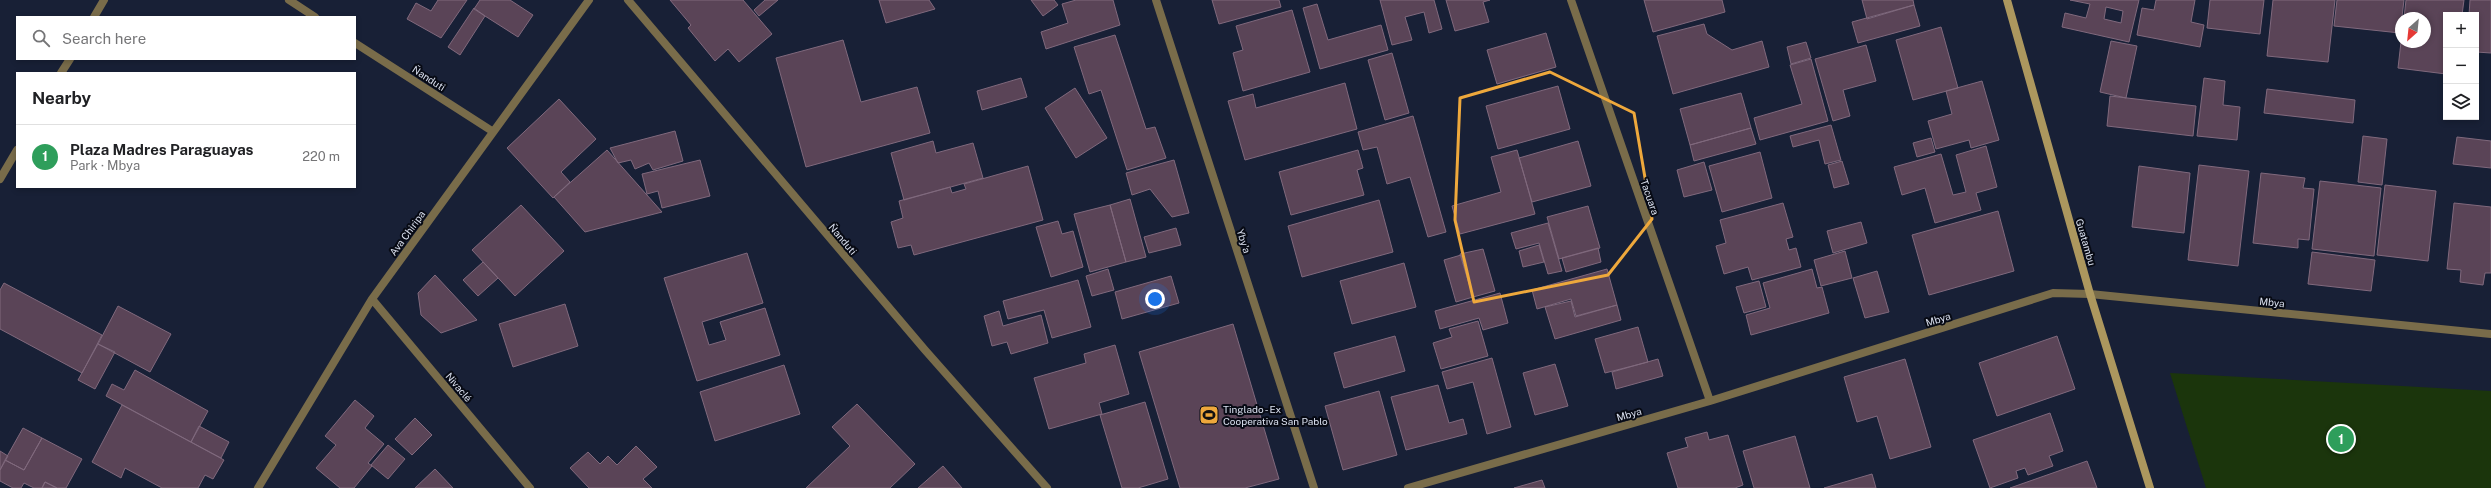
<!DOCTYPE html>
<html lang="en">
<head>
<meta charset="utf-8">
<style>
	body { margin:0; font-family:"Public Sans",sans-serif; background:#f6f6f6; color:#202124 }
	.controls { position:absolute; right:12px; top:12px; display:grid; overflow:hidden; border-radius:0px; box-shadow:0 2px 6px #0003 }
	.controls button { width:36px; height:36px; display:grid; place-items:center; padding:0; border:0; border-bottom:1px solid #e0e0e0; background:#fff; color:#202124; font:20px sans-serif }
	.compass { position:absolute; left:2395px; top:12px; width:36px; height:36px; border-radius:50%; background:#fff; box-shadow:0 2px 6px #0003; rotate:207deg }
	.you { position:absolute; left:1155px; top:299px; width:14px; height:14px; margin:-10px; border:3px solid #fff; border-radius:50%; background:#1a73e8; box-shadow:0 0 0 6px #1a73e833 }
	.badge { display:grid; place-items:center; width:26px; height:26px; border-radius:50%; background:#7d5e2f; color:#fff; font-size:13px; font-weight:700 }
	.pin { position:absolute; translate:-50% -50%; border:2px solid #fff; box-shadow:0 1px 4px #0006 }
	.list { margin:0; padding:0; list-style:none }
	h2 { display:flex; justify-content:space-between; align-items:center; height:52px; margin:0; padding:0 16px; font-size:17px }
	h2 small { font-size:13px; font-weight:400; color:#757577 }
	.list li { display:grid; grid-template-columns:26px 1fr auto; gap:12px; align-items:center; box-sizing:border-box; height:64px; padding:0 16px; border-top:1px solid #e0e0e0 }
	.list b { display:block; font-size:15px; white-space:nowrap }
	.list p { margin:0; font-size:13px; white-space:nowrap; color:#757577 }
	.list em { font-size:13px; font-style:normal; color:#757577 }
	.icon { flex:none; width:22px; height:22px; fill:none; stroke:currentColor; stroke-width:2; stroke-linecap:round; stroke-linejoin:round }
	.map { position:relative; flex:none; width:2491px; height:488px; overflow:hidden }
	.search { position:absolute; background:#fff; box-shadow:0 2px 6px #0003; left:16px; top:16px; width:340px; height:44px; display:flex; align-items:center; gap:10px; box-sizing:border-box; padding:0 14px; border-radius:0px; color:#757577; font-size:15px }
	.panel { position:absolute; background:#fff; box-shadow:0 2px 6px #0003; left:16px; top:72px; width:340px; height:116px; border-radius:0px }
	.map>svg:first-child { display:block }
</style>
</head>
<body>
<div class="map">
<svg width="2491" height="488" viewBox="0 0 2491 488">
	<rect width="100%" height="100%" fill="#182036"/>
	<path fill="#1b350c" d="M2170,373L2491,391V488H2206Z"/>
	<path fill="#5a4457" stroke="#80697d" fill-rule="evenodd" d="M438,0H467L441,38L407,19L416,3L431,11Z
		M480,0H510L533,15L518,37L474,9Z
		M670,0H743L772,34L739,62L728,49L715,61L688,28L691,25Z
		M765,0H778L759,16L754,10Z
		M879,0H929L935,9L886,23Z
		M1031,0H1054L1058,5L1043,16Z
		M1076,0H1113L1120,25L1046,49L1041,32L1068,23L1062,4Z
		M1212,0H1279L1281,7L1219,24Z
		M1380,0H1434L1442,29L1429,33L1424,12L1405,17L1412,40L1392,45Z
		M1446,0H1490L1483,2L1489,22L1455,31Z
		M1644,0H1722L1725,12L1653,32Z
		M1862,0H1913L1914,5L1867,19Z
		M2070,0H2139L2129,42L2062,27L2065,13L2086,18L2090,4ZM2106,7L2123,11L2121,23L2104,19Z
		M2156,0H2195L2191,22L2204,25L2200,47L2137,35L2142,8L2154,10Z
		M2210,0H2264L2260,34L2207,28Z
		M2273,0H2335L2328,62L2267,56Z
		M2337,0H2404L2400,33L2334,26Z
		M2406,0H2464L2462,15H2446V74L2398,68L2401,42H2425V18H2404Z
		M2470,0H2491V53L2476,52V15H2469Z
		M1317,4L1328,40L1381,25L1388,50L1320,69L1303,8Z
		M1914,5L1920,26L1858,43L1852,22Z
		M474,8L485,16L460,55L448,47Z
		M1292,10L1310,72L1243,91L1233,53L1243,50L1236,26Z
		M1704,24L1707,34L1732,50L1762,41L1769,67L1673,94L1657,36Z
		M1941,27L1958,88L1913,100L1896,40Z
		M1546,33L1556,67L1497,84L1487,50Z
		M1115,35L1146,129L1155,127L1166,158L1127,170L1101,90L1089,94L1074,47Z
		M843,40L861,102L917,87L930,133L806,167L776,58Z
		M2111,41L2137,46L2126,98L2100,92Z
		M1806,42L1811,58L1791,64L1787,47Z
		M1866,45L1876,81L1843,90L1850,116L1833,121L1815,59Z
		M1392,53L1409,113L1385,120L1368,60Z
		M1811,59L1828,121L1760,140L1754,118L1802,104L1790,65Z
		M1021,78L1027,97L982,110L977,91Z
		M2204,78L2225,81L2223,105L2240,107L2237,140L2197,136Z
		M1982,81L1999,140L1971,148L1969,140L1936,149L1928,121L1952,114L1946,91Z
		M1345,83L1357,129L1245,160L1228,101L1253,94L1256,108Z
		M1558,86L1570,129L1498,149L1486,106Z
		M1075,88L1107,138L1076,158L1045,108Z
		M2267,89L2355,100L2353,123L2264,113Z
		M1741,93L1751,128L1690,145L1680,109Z
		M2110,96L2196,106L2193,136L2107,126Z
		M559,99L596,139L561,172L570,182L553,198L507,148Z
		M1413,116L1446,232L1428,237L1410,177L1387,184L1377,147L1363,150L1358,132Z
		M1831,125L1841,160L1825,164L1819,140L1793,147L1790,136Z
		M1751,128L1756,144L1694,161L1690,145Z
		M675,131L683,161L653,170L649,163L635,169L631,160L618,163L610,148Z
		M2363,136L2387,139L2382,185L2358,182Z
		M2457,137L2491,141V168L2453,164Z
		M1931,138L1935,152L1917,157L1913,143Z
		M933,141L936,153L973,143L983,178L904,200L891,153Z
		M1578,141L1591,186L1532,202L1519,158Z
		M1986,146L1997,187L1976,193L1981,210L1935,223L1925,188L1902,195L1894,167L1941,154L1953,195L1966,192L1956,155Z
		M607,150L662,212L585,232L554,197Z
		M1358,150L1363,168L1357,170L1364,195L1291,215L1279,172Z
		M1517,150L1535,214L1460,234L1452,206L1501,192L1491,157Z
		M1760,152L1772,198L1722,212L1709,166Z
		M700,160L710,196L662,208L658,191L647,194L642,174Z
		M1174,160L1189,213L1172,217L1150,189L1132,195L1126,173Z
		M1842,161L1849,184L1834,188L1828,165Z
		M1704,162L1712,190L1684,197L1677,170Z
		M2199,165L2249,171L2238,266L2188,260Z
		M1028,166L1043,220L914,255L911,245L898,248L891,222L903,218L899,201L950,187L952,193L966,189L964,184Z
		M2139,166L2190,173L2184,233L2132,227Z
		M2261,173L2305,178L2303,188L2314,189L2309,240L2298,239V248L2253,243Z
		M2320,181L2381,188L2374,256L2312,249Z
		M2385,185L2436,191L2428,261L2377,255Z
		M1130,199L1146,257L1126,262L1110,205Z
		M1379,200L1393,252L1302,277L1288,226Z
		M1783,203L1793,237L1786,239L1789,250L1796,248L1801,267L1752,280L1748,267L1724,274L1716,246L1726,243L1720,220Z
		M2454,203L2491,207V273H2485L2483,285L2460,282L2461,270L2447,269Z
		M521,205L564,251L515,296L472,250Z
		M1110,205L1126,262L1090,272L1074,214Z
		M1588,206L1600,248L1559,259L1547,217Z
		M1998,211L2014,271L1929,295L1912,235Z
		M1058,221L1062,234L1073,231L1083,267L1051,277L1036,227Z
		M1861,222L1867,243L1833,253L1827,231Z
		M1548,223L1562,271L1548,274L1539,243L1516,249L1511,233Z
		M1176,228L1181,245L1149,253L1144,237Z
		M1539,245L1544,262L1523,267L1519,251Z
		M1598,248L1601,262L1566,272L1562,258Z
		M1483,249L1495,291L1473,297L1460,254Z
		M1845,251L1852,278L1821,286L1814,260Z
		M2312,252L2375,260L2371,291L2308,284Z
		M747,253L763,303L702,322L709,345L726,340L720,322L765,308L780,355L697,381L664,278Z
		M1461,255L1473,297L1456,302L1444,260Z
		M483,262L498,278L478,296L463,280Z
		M1404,263L1416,307L1352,324L1340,281Z
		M1108,269L1114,290L1092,296L1086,276Z
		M1607,269L1617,305L1576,316L1571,299L1537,309L1532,290Z
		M1812,269L1817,288L1822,287L1829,313L1751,335L1746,315L1770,308L1763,283Z
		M1877,271L1889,312L1865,318L1853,278Z
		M435,275L477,320L441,333L421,315L418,293Z
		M1171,276L1179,303L1122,319L1115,292Z
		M1078,280L1091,327L1052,338L1044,310L1008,319L1003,301Z
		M1759,281L1766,307L1744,313L1736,287Z
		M4,283L102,335L82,373L0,329V290Z
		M1500,293L1508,323L1483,330L1479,318L1440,329L1435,311Z
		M1571,301L1575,317L1617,305L1621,320L1555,339L1545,307Z
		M565,304L578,346L513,367L499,324Z
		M118,306L171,334L150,372L98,344Z
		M999,311L1003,326L1041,315L1048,343L1011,354L1007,342L992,346L984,316Z
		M1478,321L1488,356L1441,369L1433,343L1452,337L1449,329Z
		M1233,324L1279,479L1245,488H1180L1139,352Z
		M1638,327L1648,362L1605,373L1595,339Z
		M1395,336L1405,371L1344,388L1334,353Z
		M2057,336L2075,389L1997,416L1979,363Z
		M98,344L115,352L95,389L78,380Z
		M1115,345L1129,394L1099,403L1102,414L1049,429L1034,378L1086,363L1084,354Z
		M1492,358L1511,427L1487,434L1473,382L1447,389L1442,372Z
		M1658,359L1663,376L1616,389L1612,372Z
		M1905,359L1931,447L1890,459L1877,416L1857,422L1844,377Z
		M1555,364L1568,406L1535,415L1523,373Z
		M784,365L800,414L715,441L700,392Z
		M135,370L208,411L191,442L106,396L112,384L124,390Z
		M1438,385L1449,423L1463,419L1467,434L1406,450L1391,397Z
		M1379,391L1397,455L1343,470L1325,406Z
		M355,400L374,416L365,428L384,444L368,463L372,466L354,488H340L316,468L336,445L325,436Z
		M1145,402L1168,479L1138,488H1122L1100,415Z
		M857,404L915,464L890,488H806L850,446L832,427Z
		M122,405L224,460L213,479L205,475L198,488H162L125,468L121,478L92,462Z
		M2050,413L2063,451L2049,456L2053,466L2028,475L2025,468L2016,471L2018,478L1990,488L1973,440Z
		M415,418L432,435L412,455L395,439Z
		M199,426L229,442L221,458L191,442Z
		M23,428L42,438L24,470L5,460Z
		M1707,432L1709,440L1728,435L1743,485L1735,488H1678L1667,453L1688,447L1685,438Z
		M1795,436L1810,488H1754L1743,451Z
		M42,438L82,459L66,488H57L45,482L42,488H34L24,483L21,488H13L0,481V470L5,460L24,470Z
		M388,445L405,459L388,479L371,465Z
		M636,446L657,467L643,479L652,488H589L570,468L588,452L600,464L608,456L617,465Z
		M0,451L8,456L0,470Z
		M2087,461L2097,488H2010Z
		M943,466L962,488H918Z
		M435,469L453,488H415Z
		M1872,474L1876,488H1824Z
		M1542,480L1545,488H1514Z
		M45,482L57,488H42Z"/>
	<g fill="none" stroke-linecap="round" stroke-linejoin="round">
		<path stroke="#796c4a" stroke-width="8" d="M289,0L315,17
			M628,0L925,350L1047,488
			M1156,0L1314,488
			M1571,0L1710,401
			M94,17L104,0
			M355,43L492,131
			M61,73L70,59
			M0,179L17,150
			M372,299L530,488
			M258,488L372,299L589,0
			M1408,488L1710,401L2053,293L2090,294L2491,334"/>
		<path stroke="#ac975e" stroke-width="8" d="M2007,0L2090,294L2150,488"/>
	</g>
	<path fill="none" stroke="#eea83c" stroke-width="3" stroke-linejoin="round" d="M1550,72L1634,113L1652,219L1608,275L1474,302L1455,220L1460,98Z"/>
	<defs>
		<g id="stadium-square" transform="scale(1)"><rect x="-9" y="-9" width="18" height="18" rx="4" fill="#eea83c" stroke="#070a14"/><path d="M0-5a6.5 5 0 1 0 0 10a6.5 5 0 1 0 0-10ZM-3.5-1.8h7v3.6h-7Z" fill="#111"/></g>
	</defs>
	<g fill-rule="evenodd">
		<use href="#stadium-square" x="1209" y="415"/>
	</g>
	<g text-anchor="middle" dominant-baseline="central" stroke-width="4" stroke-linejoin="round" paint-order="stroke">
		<g font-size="10" fill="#dae0ef" stroke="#070a14">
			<text transform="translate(429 78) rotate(33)">Ñanduti</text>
			<text transform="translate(1650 197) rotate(71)">Tacuara</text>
			<text transform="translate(407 233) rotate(-54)">Ava Chiripa</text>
			<text transform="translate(843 239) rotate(50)">Ñanduti</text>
			<text transform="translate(1244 241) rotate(72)">Yby'a</text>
			<text transform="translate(2086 242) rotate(74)">Guatambu</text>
			<text transform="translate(2272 302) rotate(6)">Mbya</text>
			<text transform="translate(1938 319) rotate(-17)">Mbya</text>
			<text transform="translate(459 387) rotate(50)">Nivaclé</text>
			<text transform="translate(1629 414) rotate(-16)">Mbya</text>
		</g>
		<g font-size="10" fill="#dae0ef" stroke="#070a14" text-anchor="start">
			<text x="1223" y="409">Tinglado - Ex<tspan x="1223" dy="12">Cooperativa San Pablo</tspan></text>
		</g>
	</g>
</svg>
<div class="controls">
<button>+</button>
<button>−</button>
<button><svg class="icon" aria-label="layers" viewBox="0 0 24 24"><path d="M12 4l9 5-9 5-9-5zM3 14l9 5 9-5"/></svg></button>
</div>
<svg class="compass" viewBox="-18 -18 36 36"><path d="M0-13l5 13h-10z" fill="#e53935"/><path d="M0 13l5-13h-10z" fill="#757577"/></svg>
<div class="you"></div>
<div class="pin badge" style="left:2341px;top:439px;background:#2e9e5b">1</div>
<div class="search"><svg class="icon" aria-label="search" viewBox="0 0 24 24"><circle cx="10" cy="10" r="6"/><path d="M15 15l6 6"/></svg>Search here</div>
<section class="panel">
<h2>Nearby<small></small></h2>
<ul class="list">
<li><span class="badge" style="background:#2e9e5b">1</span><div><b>Plaza Madres Paraguayas</b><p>Park · Mbya</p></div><em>220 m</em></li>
</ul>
</section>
</div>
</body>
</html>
